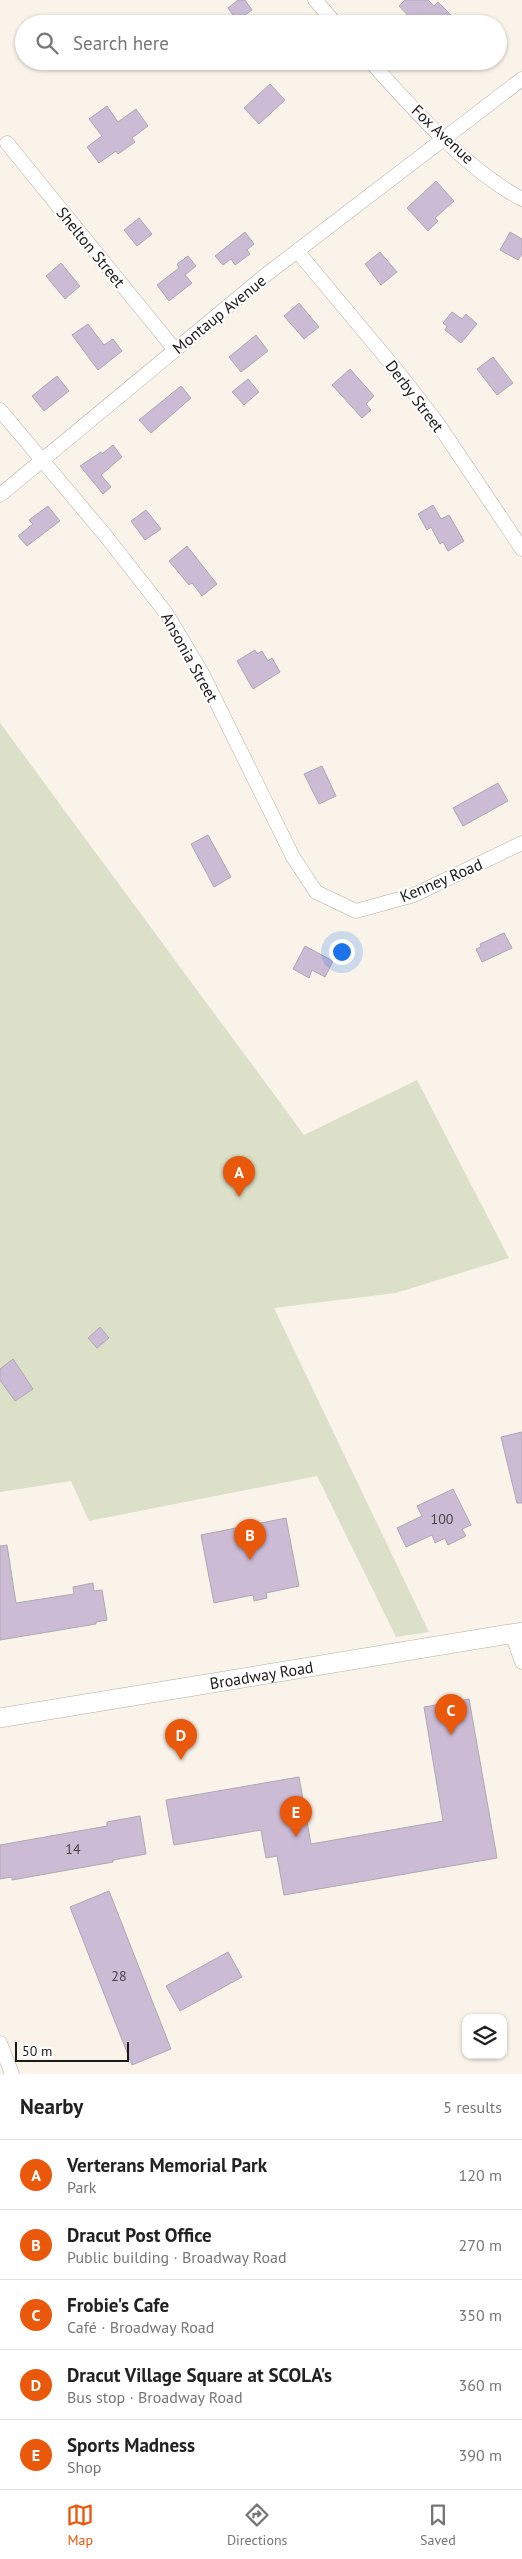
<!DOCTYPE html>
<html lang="en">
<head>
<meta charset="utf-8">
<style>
	body { margin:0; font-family:"PT Sans",sans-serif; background:#f2f2f2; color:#222 }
	.controls { position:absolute; right:15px; bottom:15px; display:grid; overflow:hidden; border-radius:10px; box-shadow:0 1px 4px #0004 }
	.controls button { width:45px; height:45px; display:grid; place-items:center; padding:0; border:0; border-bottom:1px solid #e0e0e0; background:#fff; color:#222; font:25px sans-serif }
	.scale { position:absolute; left:15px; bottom:12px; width:114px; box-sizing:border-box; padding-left:5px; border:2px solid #1b1916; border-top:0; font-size:14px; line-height:18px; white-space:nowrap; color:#1b1916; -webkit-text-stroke:4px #fff; paint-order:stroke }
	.you { position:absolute; left:341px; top:951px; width:18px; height:18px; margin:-12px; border:4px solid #fff; border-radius:50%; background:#1a73e8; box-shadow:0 0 0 8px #1a73e833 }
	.badge { display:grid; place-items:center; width:32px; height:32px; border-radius:50%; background:#ea580c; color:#fff; font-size:16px; font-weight:700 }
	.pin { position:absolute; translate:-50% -41px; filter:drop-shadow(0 1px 2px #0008) }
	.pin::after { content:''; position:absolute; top:26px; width:18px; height:15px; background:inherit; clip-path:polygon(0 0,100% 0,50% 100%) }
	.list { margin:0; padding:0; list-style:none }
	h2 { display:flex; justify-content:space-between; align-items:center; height:65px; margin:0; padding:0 20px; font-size:21px }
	h2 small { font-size:16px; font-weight:400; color:#767676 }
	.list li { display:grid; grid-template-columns:32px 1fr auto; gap:15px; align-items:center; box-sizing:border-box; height:70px; padding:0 20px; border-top:1px solid #e0e0e0 }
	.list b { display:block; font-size:19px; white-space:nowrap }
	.list p { margin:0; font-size:16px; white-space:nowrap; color:#767676 }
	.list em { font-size:16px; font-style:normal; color:#767676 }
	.icon { flex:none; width:28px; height:28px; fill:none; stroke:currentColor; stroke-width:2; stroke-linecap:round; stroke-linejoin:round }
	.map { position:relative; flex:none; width:522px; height:2074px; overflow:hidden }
	.search { position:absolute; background:#fff; box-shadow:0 1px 4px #0004; left:15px; right:15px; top:15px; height:55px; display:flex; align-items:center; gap:12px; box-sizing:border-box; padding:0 18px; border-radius:28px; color:#767676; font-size:19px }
	.sheet { height:415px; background:#fff }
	nav { display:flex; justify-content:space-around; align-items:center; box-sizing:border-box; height:70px; border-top:1px solid #e0e0e0; background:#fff; font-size:14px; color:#767676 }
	nav a { display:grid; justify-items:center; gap:2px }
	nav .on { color:#ea580c }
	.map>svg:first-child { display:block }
</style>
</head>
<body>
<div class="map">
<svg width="522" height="2074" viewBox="0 0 522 2074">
	<rect width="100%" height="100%" fill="#f9f3e9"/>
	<path fill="#dce0c9" d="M0,723L304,1135L417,1080L509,1258L396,1293L274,1308L429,1632L396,1637L317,1476L89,1521L71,1481L0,1492Z"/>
	<path fill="#ccbbd5" stroke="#aea8b2" d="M238,0H245L252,10L237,21L228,8Z
		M405,0H428L434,6L438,2L454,18L447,24H416L399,6Z
		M270,84L285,100L259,124L244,108Z
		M107,106L118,122L136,109L148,126L132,138L135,142L118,154L116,151L99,163L87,147L102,136L89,119Z
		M436,181L454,201L435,218L438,221L428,231L407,208Z
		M139,218L152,234L137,246L124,230Z
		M245,232L254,244L247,250L250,254L235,265L231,259L223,265L215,256Z
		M510,232L522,239V254L518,260L500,250Z
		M380,252L397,272L381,285L365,264Z
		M188,256L196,266L185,275L192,283L169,301L157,285L179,268L177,264Z
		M61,263L80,286L65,299L46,276Z
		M299,303L319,327L304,339L284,316Z
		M452,312L462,319L466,314L477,324L461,343L445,330L447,326L443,323Z
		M88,324L104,345L113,339L122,351L98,370L72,335Z
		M256,335L268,351L241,372L229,357Z
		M493,357L513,383L497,395L477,369Z
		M350,369L374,396L366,404L371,410L362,418L332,385Z
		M57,376L69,391L44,411L32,396Z
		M248,379L259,392L244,405L232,392Z
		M181,386L191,398L151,433L139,420Z
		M113,445L122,457L101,475L111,487L103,494L80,466L101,452L102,454Z
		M433,505L441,519L449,515L464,541L448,551L443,542L440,544L431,527L427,530L418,514Z
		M48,506L60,521L27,546L18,536L33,524L29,520Z
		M146,510L161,529L145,540L131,521Z
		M187,546L217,584L202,596L192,583L189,585L169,561Z
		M255,650L257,654L262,651L268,661L272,658L280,672L253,689L237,661Z
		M322,766L336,796L319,804L304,774Z
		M498,783L508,801L463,826L453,808Z
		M208,835L231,877L214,887L191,844Z
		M504,933L512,948L482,962L476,949L481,947L480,944Z
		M305,946L333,961L325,977L312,970L309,978L293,969Z
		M100,1327L109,1338L97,1348L88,1338Z
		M13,1359L33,1389L15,1401L0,1380V1369Z
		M522,1432V1503H517L501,1437Z
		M453,1489L471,1525L462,1529L466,1536L448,1545L445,1538L435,1543L432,1535L406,1547L397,1528L422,1516L417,1506Z
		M286,1518L299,1586L266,1593L267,1598L254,1601L253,1595L214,1603L201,1535Z
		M7,1545L16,1603L74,1594L73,1587L93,1583L94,1591L102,1590L107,1620L96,1622V1624L0,1640V1546Z
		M469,1699L497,1858L284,1895L277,1856L266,1858L261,1830L174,1845L166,1800L299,1777L311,1844L443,1821L424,1707Z
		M140,1816L146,1854L113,1860V1862L12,1880V1877L0,1879V1845L107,1826V1822Z
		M109,1891L171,2049L132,2065L70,1907Z
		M228,1952L242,1977L180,2011L166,1986Z"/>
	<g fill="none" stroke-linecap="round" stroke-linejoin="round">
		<g stroke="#b3ada4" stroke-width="15">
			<path id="street" d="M315,0L336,24
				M370,61C411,107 468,171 522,199
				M7,143L175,350
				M297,251L398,372L436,421L522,549
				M0,410L105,535L166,613L202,673L293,857L316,892L356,911L414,895L522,843
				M0,495L267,274L522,79
				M512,1634L522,1662
				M0,2043L12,2074"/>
		</g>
		<g stroke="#b3ada4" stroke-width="20">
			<g id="secondary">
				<path id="s1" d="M0,1718L522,1632"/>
			</g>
		</g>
		<use href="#street" stroke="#fff" stroke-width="14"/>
		<use href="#secondary" stroke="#fff" stroke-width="19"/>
	</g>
	<g text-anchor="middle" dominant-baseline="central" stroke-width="4" stroke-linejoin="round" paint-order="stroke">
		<g font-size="14" fill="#474246">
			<text x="442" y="1519">100</text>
			<text x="73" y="1849">14</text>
			<text x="119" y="1976">28</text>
		</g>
		<g font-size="16" fill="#1b1916" stroke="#fff">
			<text transform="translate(443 134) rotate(43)">Fox Avenue</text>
			<text transform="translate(91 247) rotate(51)">Shelton Street</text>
			<text transform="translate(219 314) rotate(-39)">Montaup Avenue</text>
			<text transform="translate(415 396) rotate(53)">Derby Street</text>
			<text transform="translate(190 657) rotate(61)">Ansonia Street</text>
			<text transform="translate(441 880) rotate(-23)">Kenney Road</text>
			<text stroke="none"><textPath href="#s1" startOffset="265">Broadway Road</textPath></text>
		</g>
	</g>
</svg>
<div class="controls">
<button><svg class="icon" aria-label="layers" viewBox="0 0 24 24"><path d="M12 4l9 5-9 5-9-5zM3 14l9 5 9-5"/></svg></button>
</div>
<div class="scale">50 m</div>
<div class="you"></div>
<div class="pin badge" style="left:239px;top:1197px">A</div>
<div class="pin badge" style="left:250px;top:1560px">B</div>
<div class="pin badge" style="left:451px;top:1735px">C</div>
<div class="pin badge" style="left:181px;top:1760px">D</div>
<div class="pin badge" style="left:296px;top:1837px">E</div>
<div class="search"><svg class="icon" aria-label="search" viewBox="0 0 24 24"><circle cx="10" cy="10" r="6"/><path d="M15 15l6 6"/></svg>Search here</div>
</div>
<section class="sheet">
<h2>Nearby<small>5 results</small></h2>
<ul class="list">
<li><span class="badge">A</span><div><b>Verterans Memorial Park</b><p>Park</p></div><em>120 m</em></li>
<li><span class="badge">B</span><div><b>Dracut Post Office</b><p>Public building · Broadway Road</p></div><em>270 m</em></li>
<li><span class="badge">C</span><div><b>Frobie's Cafe</b><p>Café · Broadway Road</p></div><em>350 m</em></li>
<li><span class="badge">D</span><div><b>Dracut Village Square at SCOLA's</b><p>Bus stop · Broadway Road</p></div><em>360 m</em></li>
<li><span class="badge">E</span><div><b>Sports Madness</b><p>Shop</p></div><em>390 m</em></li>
</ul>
</section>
<nav>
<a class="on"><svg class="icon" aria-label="map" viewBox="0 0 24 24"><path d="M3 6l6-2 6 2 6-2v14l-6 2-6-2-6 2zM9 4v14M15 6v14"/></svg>Map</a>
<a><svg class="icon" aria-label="directions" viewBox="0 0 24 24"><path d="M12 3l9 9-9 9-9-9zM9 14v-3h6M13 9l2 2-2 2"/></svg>Directions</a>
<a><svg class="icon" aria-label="saved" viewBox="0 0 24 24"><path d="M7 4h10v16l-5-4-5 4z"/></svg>Saved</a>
</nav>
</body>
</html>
